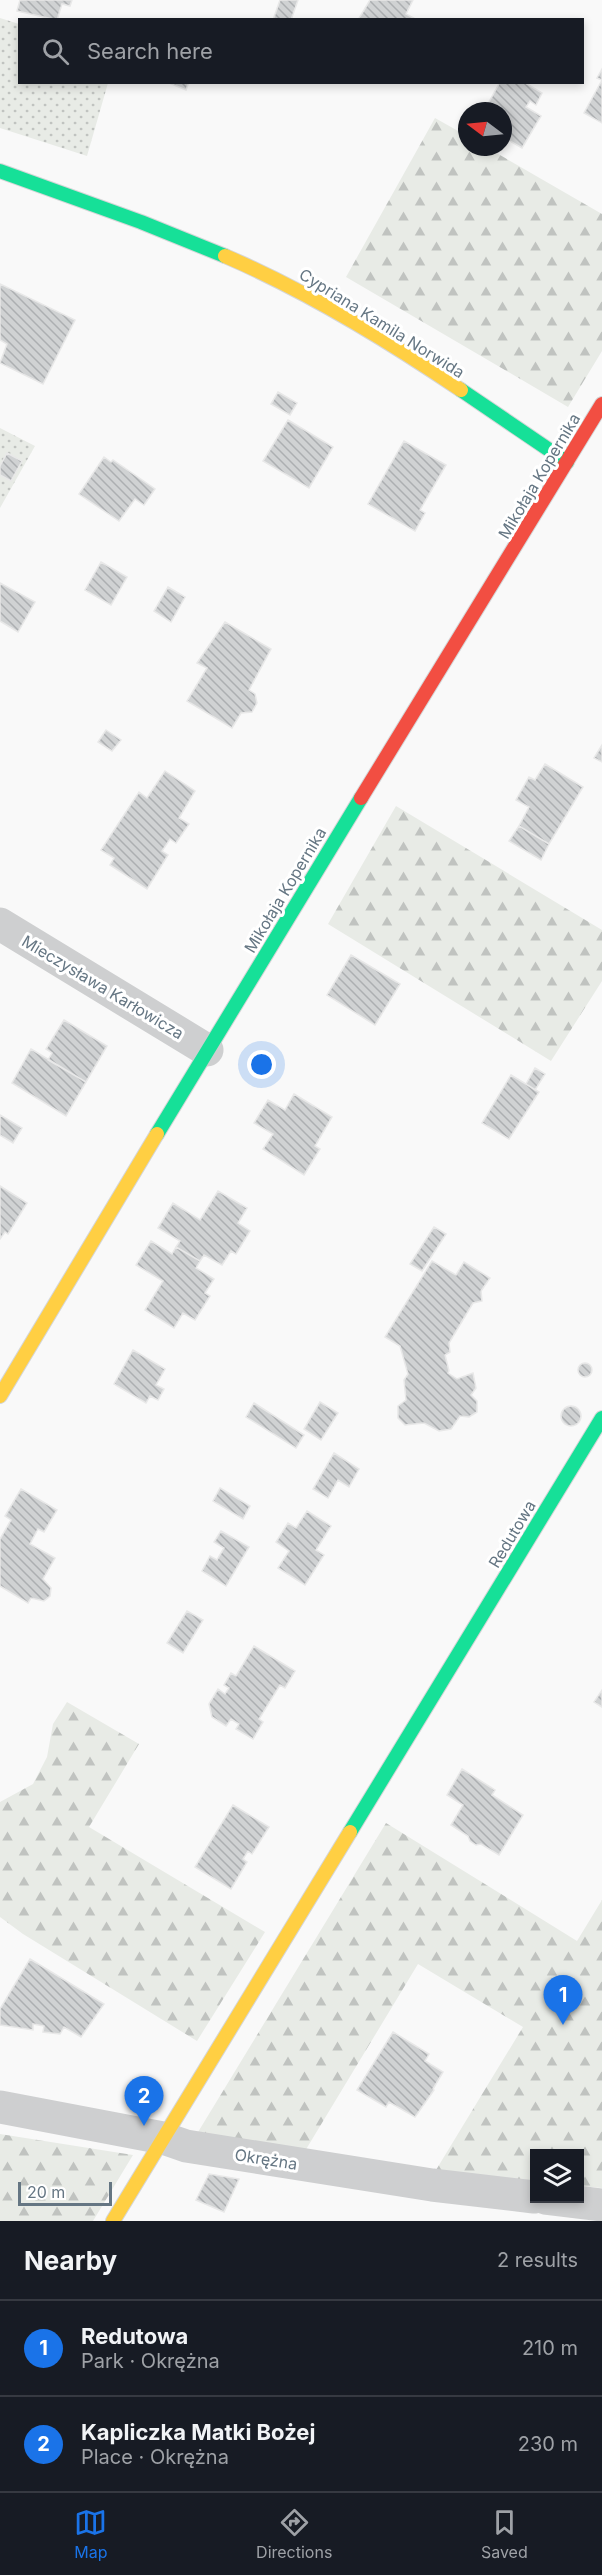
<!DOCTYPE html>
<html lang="en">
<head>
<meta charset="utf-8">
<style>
	body { margin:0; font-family:Inter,sans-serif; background:#242831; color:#f1f3f6 }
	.controls { position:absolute; right:18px; bottom:18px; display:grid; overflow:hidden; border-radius:0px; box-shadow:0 3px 9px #0003 }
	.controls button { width:54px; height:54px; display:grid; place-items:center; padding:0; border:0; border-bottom:2px solid #363941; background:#171b24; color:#f1f3f6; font:30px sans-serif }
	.compass { position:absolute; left:458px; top:102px; width:54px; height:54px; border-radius:50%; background:#171b24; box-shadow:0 3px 9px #0003; rotate:286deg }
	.scale { position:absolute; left:18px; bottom:15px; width:94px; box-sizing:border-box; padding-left:6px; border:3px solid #657683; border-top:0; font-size:16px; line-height:21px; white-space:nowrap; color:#657683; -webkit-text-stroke:4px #fff; paint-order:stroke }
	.you { position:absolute; left:262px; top:1065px; width:21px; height:21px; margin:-15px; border:4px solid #fff; border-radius:50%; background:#1a73e8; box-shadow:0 0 0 9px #1a73e833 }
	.badge { display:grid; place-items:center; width:39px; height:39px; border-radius:50%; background:#1a73e8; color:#fff; font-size:20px; font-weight:700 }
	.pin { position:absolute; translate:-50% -50px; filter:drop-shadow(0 2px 3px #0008) }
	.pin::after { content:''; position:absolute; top:32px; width:21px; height:18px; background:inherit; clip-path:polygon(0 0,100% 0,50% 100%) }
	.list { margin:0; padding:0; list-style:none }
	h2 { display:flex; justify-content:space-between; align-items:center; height:78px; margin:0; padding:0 24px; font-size:26px }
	h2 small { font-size:20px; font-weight:400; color:#9ea1a6 }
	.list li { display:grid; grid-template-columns:39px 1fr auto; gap:18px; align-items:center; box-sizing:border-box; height:96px; padding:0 24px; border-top:2px solid #363941 }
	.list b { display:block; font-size:22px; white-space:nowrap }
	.list p { margin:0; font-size:20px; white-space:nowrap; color:#9ea1a6 }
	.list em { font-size:20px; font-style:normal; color:#9ea1a6 }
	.icon { flex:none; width:33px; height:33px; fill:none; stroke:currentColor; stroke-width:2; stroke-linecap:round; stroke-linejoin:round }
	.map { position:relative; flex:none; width:602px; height:2221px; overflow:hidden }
	.search { position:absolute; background:#171b24; box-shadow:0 3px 9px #0003; left:18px; right:18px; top:18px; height:66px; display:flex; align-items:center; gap:15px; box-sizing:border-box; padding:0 21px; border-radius:0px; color:#9ea1a6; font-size:22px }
	.sheet { height:270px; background:#171b24 }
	nav { display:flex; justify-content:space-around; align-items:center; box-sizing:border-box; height:84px; border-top:2px solid #363941; background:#171b24; font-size:16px; color:#9ea1a6 }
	nav a { display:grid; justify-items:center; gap:3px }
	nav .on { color:#1a73e8 }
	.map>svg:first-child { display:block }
</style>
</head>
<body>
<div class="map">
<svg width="602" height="2221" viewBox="0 0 602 2221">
	<defs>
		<pattern id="green-dots" width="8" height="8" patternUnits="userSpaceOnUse" patternTransform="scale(1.5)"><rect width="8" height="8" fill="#e8ebe6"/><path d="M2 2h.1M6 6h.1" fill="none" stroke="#c0c3c0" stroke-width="1.8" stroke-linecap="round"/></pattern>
		<pattern id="forest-firs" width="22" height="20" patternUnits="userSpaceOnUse" patternTransform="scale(1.5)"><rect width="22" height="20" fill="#e8ebe6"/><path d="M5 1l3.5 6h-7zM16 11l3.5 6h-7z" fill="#c0c3c0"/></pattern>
		<pattern id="building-back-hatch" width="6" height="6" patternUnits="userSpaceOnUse" patternTransform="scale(1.5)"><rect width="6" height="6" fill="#d0d2d3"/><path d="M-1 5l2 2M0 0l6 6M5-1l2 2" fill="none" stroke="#acafb1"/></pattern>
	</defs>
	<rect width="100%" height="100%" fill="#f9f9f9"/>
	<path fill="url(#green-dots)" d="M0,18L19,24L20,82L108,83L87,156L0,128Z
		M0,428L35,446L0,508Z"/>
	<path fill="url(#forest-firs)" d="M435,118L467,136V147H486L602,214V351L568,407L346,277Z
		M396,806L602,930V981L551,1061L328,924Z
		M67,1702L139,1744L89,1827L265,1932L197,2041L23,1934L0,1917V1802L33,1784L47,1757L53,1724Z
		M386,1823L577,1941L602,1900V2188L580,2186V2154H534V2181L436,2170L523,2027L418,1964L302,2156L195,2137Z
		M0,2134L133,2155L93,2221H0Z"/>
	<path fill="url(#building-back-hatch)" stroke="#e8e8e8" stroke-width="1.5" d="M20,0H72L70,6L62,4L57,20L17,11Z
		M280,0H298L291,20H273Z
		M370,0H413L406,14L417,20H358Z
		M602,69V123L584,113L602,80L597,78Z
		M167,82H189L186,90Z
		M500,82H524L542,93L536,105L530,101L526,107L541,116L522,148L503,137V111H484Z
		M0,284L75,320L43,384L0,363L7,344L0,340Z
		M278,392L297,403L290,415L271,404Z
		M288,420L333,447L309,488L263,461Z
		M404,441L446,465L420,510L425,513L415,531L368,504Z
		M7,453L22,461L11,481L0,475V466Z
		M104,457L111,462L113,460L155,489L144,505L135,499L119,521L79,494Z
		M101,562L127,577L111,605L85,590Z
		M0,583L35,602L18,632L0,621Z
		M168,587L185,597L171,622L154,611Z
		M225,622L271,649L249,690L255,694L257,703L252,712L241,713L232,728L187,701L207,668L197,663Z
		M106,730L121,740L112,751L98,742Z
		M602,745V762L594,758Z
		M545,764L583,787L549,844L519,826L529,807L516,800L529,777L535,780Z
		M165,771L195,791L179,818L189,824L176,843L170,839L162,851L168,855L147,889L110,865L114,858L101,850L139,792L147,798Z
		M519,826L549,844L541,860L509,841Z
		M351,955L400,984L375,1025L327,995Z
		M64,1020L107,1046L86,1082L48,1060L52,1053L46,1049Z
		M31,1049L86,1082L66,1116L12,1083Z
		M535,1068L545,1074L535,1090L526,1084Z
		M511,1075L539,1092L509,1139L482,1123Z
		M294,1094L332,1117L315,1146L320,1149L304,1175L263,1149L273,1134L254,1123L268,1100L285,1110Z
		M0,1115L22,1128L13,1143L0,1135Z
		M0,1186L27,1203L8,1234L5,1232L0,1239Z
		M218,1191L247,1208L238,1223L250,1231L236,1254L231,1251L222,1265L204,1255L200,1261L176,1247L180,1241L158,1228L173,1203L200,1220Z
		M434,1227L446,1234L422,1271L410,1264Z
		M151,1241L172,1254L176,1247L200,1261L196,1268L214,1279L205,1293L210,1296L195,1320L183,1313L174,1328L145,1310L163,1281L136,1265Z
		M432,1261L456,1275L464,1262L490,1278L481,1291L482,1301L473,1303L449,1343L450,1352L445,1355L449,1371L448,1373L457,1379L473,1373L476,1388L471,1395L477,1401V1412L469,1417L460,1416L451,1429L439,1431L424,1423L405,1425L398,1418V1406L406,1400L404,1380L408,1374L400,1346L385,1337Z
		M133,1350L165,1369L156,1385L164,1389L158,1400L150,1396L146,1403L114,1384Z
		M578 1370a7 7 0 1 1 14 0a7 7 0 1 1-14 0Z
		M320,1402L338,1413L321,1440L304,1429Z
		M254,1403L304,1435L296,1448L246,1417Z
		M561 1416a10 10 0 1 1 20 0a10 10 0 1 1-20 0Z
		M334,1453L359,1469L349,1487L338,1480L328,1498L313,1489Z
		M220,1488L250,1506L243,1519L213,1501Z
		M21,1489L57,1510L44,1532L38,1529L30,1544L55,1558L43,1579L51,1588L50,1596L44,1601L31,1598L28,1603L0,1586V1539L11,1520L5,1516Z
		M307,1511L331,1526L316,1550L324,1555L305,1585L278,1568L289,1551L276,1542L288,1523L296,1528Z
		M221,1531L249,1547L226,1586L202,1571L210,1556L217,1560L224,1548L214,1542Z
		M187,1611L203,1620L183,1653L167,1643Z
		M254,1646L295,1671L285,1688L280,1685L259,1719L263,1722L253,1739L236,1729L239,1724L231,1719L226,1726L212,1717L209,1704L218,1689L225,1694L229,1688L224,1685L231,1673L236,1676Z
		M602,1690V1707L594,1702Z
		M462,1769L495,1790L492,1795L523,1815L499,1855L481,1844L476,1845L470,1841L468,1836L451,1825L463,1805L447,1795Z
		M233,1805L269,1827L252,1854L248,1851L243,1859L247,1862L231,1889L195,1867Z
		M30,1959L104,2004L81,2037L64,2027L60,2034L43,2032L44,2026L33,2024V2030L0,2025V2009Z
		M393,2032L429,2054L425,2061L443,2072L433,2089L434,2090L415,2117L389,2102L386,2107L357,2090Z
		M209,2174L239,2179L224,2212L196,2200Z"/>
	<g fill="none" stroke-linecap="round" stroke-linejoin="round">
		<g stroke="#d5d6d7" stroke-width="16">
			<path id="fast" d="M0,171L141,222L225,256
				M461,390L567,462
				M157,1134L361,798
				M350,1832L602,1418"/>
		</g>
		<g stroke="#d5d6d7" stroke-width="16">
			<path id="slow" d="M225,256C309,292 386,339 461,390
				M0,1396L157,1134
				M113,2221L350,1832"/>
		</g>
		<g stroke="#d5d6d7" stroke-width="16">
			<path id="jam" d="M361,798L602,404"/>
		</g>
		<path stroke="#cecfd0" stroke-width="33" d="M0,924L207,1050
			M0,2107L163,2138L186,2146L432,2185L534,2197
			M545,2198L602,2205"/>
		<use href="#fast" stroke="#16e098" stroke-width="14"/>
		<use href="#slow" stroke="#ffcf43" stroke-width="14"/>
		<use href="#jam" stroke="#f24e42" stroke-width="14"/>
	</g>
	<g text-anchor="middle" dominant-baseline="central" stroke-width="6" stroke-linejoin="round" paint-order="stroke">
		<g font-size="16" fill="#657683" stroke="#fff">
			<text transform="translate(382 323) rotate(32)">Cypriana Kamila Norwida</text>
			<text transform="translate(539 476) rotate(-59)">Mikołaja Kopernika</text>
			<text transform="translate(285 890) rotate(-59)">Mikołaja Kopernika</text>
			<text transform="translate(103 987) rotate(31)">Mieczysława Karłowicza</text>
			<text transform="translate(512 1534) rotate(-59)">Redutowa</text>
			<text transform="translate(266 2159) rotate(9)">Okrężna</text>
		</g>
	</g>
</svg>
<div class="controls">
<button><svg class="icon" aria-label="layers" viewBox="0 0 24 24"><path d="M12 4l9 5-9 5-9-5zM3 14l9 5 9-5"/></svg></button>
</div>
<svg class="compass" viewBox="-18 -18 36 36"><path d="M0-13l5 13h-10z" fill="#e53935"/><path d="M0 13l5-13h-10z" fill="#9ea1a6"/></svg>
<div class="scale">20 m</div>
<div class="you"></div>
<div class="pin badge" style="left:563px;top:2025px">1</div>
<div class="pin badge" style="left:144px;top:2126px">2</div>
<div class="search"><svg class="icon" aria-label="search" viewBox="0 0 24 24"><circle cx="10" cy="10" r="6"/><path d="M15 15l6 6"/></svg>Search here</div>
</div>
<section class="sheet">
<h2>Nearby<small>2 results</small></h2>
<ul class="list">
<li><span class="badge">1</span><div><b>Redutowa</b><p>Park · Okrężna</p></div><em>210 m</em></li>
<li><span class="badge">2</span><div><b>Kapliczka Matki Bożej</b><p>Place · Okrężna</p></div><em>230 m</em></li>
</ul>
</section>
<nav>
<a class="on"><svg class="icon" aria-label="map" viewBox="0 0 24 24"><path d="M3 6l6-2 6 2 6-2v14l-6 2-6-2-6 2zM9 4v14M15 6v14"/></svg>Map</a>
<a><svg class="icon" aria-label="directions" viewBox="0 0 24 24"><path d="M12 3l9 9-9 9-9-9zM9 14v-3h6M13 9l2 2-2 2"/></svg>Directions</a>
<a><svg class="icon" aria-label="saved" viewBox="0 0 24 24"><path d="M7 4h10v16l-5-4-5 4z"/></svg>Saved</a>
</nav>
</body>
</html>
